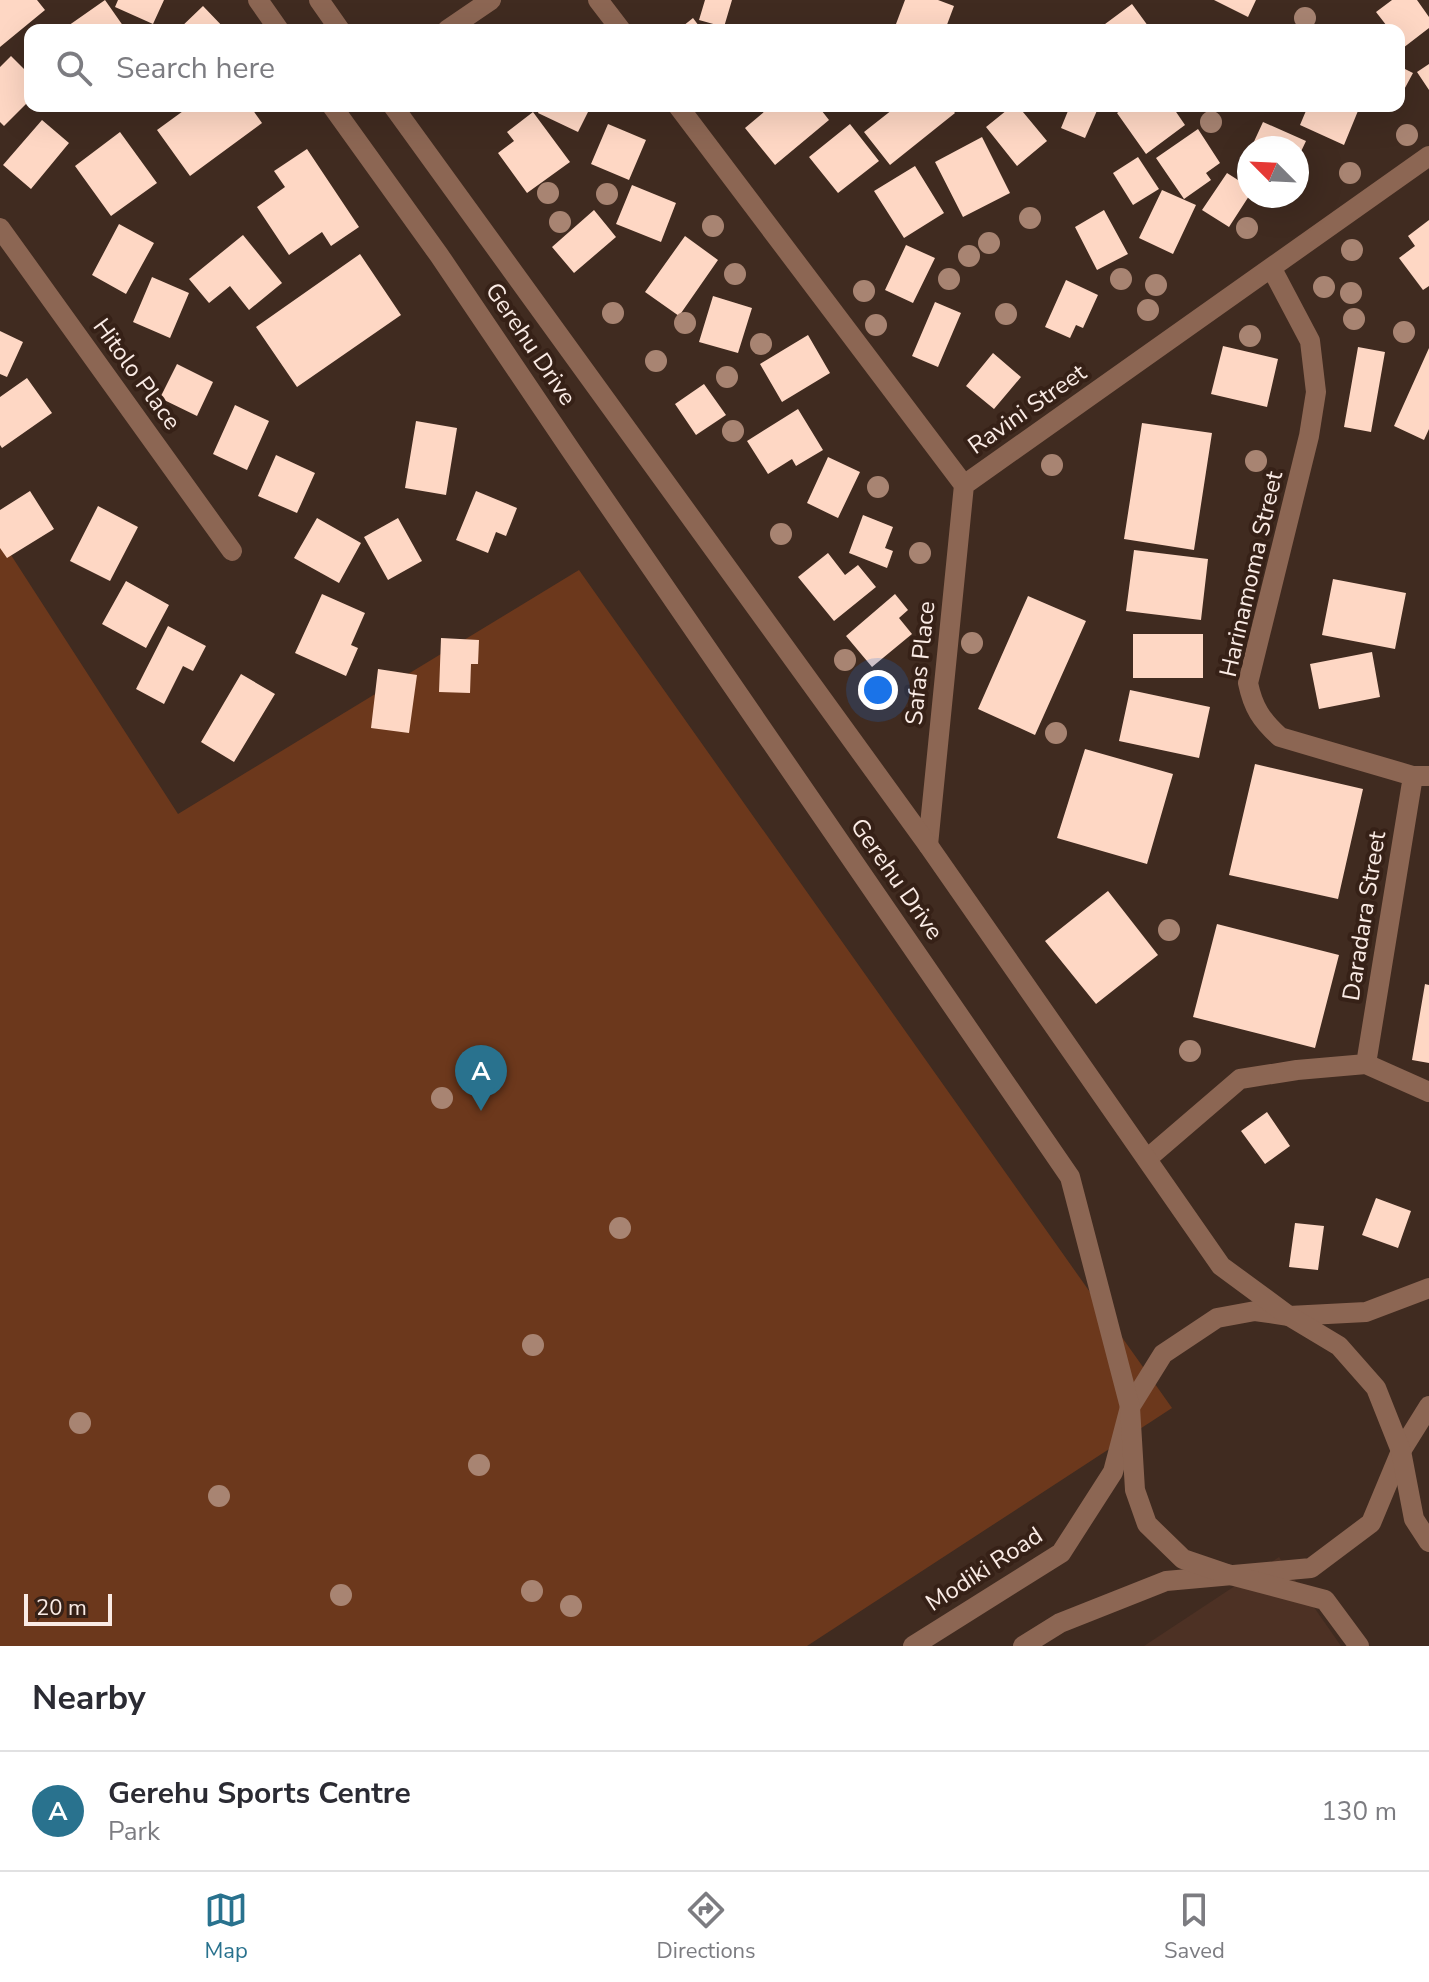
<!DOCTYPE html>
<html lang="en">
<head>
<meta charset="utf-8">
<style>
	body { margin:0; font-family:"Nunito Sans",sans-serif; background:#f2f2f3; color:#2b2b33 }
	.compass { position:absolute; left:1237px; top:136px; width:72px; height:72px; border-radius:50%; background:#fff; box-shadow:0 8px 32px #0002; rotate:294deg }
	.scale { position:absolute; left:24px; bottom:20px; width:88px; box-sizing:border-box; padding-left:8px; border:4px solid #faebe5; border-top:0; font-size:22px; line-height:28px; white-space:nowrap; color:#faebe5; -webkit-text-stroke:6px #362117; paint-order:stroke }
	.you { position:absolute; left:878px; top:690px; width:28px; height:28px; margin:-20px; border:6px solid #fff; border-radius:50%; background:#1a73e8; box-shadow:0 0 0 12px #1a73e833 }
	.badge { display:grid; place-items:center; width:52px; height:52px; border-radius:50%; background:#29728e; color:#fff; font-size:26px; font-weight:700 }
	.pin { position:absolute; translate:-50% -66px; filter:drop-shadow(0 2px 4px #0008) }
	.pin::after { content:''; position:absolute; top:42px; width:28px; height:24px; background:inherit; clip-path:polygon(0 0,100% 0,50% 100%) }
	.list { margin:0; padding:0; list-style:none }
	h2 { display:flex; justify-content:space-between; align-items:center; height:104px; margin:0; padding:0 32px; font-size:34px }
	h2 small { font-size:26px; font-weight:400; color:#7c7c81 }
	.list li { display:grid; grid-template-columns:52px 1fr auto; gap:24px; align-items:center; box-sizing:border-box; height:120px; padding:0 32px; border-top:2px solid #e1e1e2 }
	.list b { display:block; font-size:30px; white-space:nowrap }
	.list p { margin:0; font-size:26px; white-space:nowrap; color:#7c7c81 }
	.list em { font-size:26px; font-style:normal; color:#7c7c81 }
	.icon { flex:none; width:44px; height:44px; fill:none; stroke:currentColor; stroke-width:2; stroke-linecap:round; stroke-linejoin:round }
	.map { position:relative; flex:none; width:1429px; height:1646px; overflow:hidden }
	.search { position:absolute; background:#fff; box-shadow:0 8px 32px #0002; left:24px; right:24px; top:24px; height:88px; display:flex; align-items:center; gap:20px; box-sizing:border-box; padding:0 28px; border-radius:16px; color:#7c7c81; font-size:30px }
	.sheet { height:224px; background:#fff }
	nav { display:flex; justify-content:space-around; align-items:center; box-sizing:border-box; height:112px; border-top:2px solid #e1e1e2; background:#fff; font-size:22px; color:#7c7c81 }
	nav a { display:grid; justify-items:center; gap:4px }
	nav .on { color:#29728e }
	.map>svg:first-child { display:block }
</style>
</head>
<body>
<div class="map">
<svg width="1429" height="1646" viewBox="0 0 1429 1646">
	<rect width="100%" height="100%" fill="#402b20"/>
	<path fill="#4d3124" d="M1279,1557L1341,1646H1144Z"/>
	<path fill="#6c381c" d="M0,538L178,814L579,570L1172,1408L807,1646H0Z"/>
	<path fill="#fed7c4" d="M0,0H37L45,10L0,47Z
		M105,0L126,30H67L65,28Z
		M118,0H164L153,24L115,7Z
		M705,0H732L724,27L699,20Z
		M905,0H938L954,6L945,30H910L896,24Z
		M1214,0H1256L1248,17Z
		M1392,0H1417L1429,17V28L1403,48L1399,42V30H1390L1376,12Z
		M1132,4L1151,30H1097Z
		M203,6L226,30H178Z
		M693,18L702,30H678Z
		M11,56L30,75V100L4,126L0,122V67Z
		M1429,64V90L1417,72Z
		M1399,66L1413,73L1399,99Z
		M190,106H250L262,123L190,176L157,130Z
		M541,106H591L578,132L538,113Z
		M771,106H818L829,120L775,165L745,128Z
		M897,106H949L955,113L890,165L864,132Z
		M1012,106H1018L1047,141L1017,166L986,127Z
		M1070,106H1099L1085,138L1061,128Z
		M1126,106H1172L1185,125L1146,154L1117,113Z
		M1308,106H1360L1344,145L1300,125Z
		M533,112L570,162L527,193L498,153L514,141L507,132Z
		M42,120L69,143L31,189L3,165Z
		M1263,122L1306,141L1297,160V148H1251Z
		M608,124L646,140L629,180L591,164Z
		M850,124L879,161L838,193L809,157Z
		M1198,129L1220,163L1206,173L1211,180L1184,199L1156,158Z
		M120,132L157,183L111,216L75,166Z
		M982,137L1010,193L963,217L935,162Z
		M307,149L359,227L331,246L322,232L289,255L257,207L285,187L274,171Z
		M1249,154V176L1241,172Z
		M1138,157L1159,189L1133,205L1113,173Z
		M915,166L944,213L904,238L874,191Z
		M1227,173L1249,187V196L1229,227L1202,210Z
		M632,185L676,203L661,242L616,224Z
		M1162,190L1196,205L1173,254L1139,238Z
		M594,210L616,237L574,273L552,247Z
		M1104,210L1128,254L1097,270L1075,227Z
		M1429,220V286L1423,290L1399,258L1415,246L1408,236Z
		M119,224L154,243L126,294L92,275Z
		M243,235L282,283L249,310L230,286L209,303L189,279Z
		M685,236L718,260L679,316L645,292Z
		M906,245L935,258L913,303L885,290Z
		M360,254L401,315L297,387L256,327Z
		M152,277L189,293L170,338L133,322Z
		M1066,280L1098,295L1083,328L1076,325L1070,338L1045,327Z
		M713,296L752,308L738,353L699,342Z
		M935,302L961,313L938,367L912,356Z
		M0,331L23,342L7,377L0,374Z
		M808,335L830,373L782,402L760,364Z
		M1223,346L1278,359L1267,407L1211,394Z
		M1358,347L1385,352L1371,432L1344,427Z
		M1429,348V429L1424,440L1394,426Z
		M993,353L1021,377L994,409L966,386Z
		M177,364L213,382L197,416L160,398Z
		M27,378L52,413L2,448L0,445V397Z
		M704,384L726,415L696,435L675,404Z
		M235,405L269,421L247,470L213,454Z
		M798,409L823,450L796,466L792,459L768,474L747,441Z
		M416,421L457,428L446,495L405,488Z
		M1142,423L1212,433L1194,550L1124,539Z
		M276,455L315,473L297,513L258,496Z
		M828,457L860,472L838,518L807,503Z
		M30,491L54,529L7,558L0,548V510Z
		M476,491L517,508L506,536L496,532L488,553L456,540Z
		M98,506L138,527L110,581L70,561Z
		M863,515L893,527L885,548L893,551L887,568L849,553Z
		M317,518L361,543L339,583L294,558Z
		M398,518L422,561L388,580L364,537Z
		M1134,550L1208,559L1201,620L1126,611Z
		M828,553L845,575L858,565L876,587L834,621L798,577Z
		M1333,579L1406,593L1395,649L1322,635Z
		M126,581L169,605L146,648L102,624Z
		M322,594L365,613L351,645L358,648L346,676L295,653Z
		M895,594L908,610L899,618L912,634L872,667L846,636Z
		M1028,596L1086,621L1035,735L978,709Z
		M168,626L206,646L193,671L183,666L164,704L136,689Z
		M1133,634H1203V678H1133Z
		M441,638L479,640L478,664H471L470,693L439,692Z
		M1372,652L1380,697L1319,709L1310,664Z
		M378,669L417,675L409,733L371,728Z
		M241,674L275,694L234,762L201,742Z
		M1130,690L1210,707L1199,758L1119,741Z
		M1085,749L1173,774L1147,864L1057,838Z
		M1255,764L1363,789L1338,899L1229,875Z
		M1108,891L1158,955L1096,1004L1045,941Z
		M1217,924L1339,955L1315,1048L1193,1017Z
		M1425,984L1429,985V1063L1412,1060Z
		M1267,1112L1290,1146L1265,1164L1241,1131Z
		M1376,1198L1411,1211L1398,1248L1362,1235Z
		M1295,1223L1324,1226L1318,1270L1289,1267Z"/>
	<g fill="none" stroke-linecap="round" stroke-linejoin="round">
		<path stroke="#8c6653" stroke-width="20" d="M598,0L621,30
			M447,30L491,0
			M678,106L964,485L1429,156
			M0,228L232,551
			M1272,269L1310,341L1316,392L1309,436L1248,683C1253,707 1261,720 1280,737L1413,776H1429
			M928,845L964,485
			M1366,1064L1413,776
			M1148,1158L1240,1079L1297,1070L1366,1064L1429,1092
			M913,1646L1061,1553L1113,1472L1130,1407L1163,1354L1217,1318L1255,1311L1289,1316L1366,1312L1429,1288
			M1023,1646L1060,1623L1166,1581L1311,1568L1371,1523L1401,1451L1429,1406"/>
		<path stroke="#8c6653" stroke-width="20" d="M258,0L279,30
			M319,0L340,30
			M332,106L439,255L572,452L1070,1177L1130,1407L1135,1490L1147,1524L1183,1559L1227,1574L1325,1600L1359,1646
			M393,106L928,845L1221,1266L1289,1316L1339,1346L1376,1388L1401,1451L1414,1519L1429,1542"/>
	</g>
	<g fill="#a88472">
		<circle cx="1305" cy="18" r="11"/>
		<circle cx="1211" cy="122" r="11"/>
		<circle cx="1407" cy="135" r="11"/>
		<circle cx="1350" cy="173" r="11"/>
		<circle cx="548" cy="193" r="11"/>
		<circle cx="607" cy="194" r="11"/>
		<circle cx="1030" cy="218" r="11"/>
		<circle cx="560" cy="222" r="11"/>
		<circle cx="713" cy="226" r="11"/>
		<circle cx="1247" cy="228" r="11"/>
		<circle cx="989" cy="243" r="11"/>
		<circle cx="1352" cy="250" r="11"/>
		<circle cx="969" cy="256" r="11"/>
		<circle cx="735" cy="274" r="11"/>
		<circle cx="949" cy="279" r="11"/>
		<circle cx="1121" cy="279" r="11"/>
		<circle cx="1156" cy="285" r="11"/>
		<circle cx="1324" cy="287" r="11"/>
		<circle cx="864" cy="291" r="11"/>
		<circle cx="1351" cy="293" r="11"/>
		<circle cx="1148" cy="310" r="11"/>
		<circle cx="613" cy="313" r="11"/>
		<circle cx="1006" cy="314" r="11"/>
		<circle cx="1354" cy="319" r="11"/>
		<circle cx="685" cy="323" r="11"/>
		<circle cx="876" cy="325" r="11"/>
		<circle cx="1404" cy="332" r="11"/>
		<circle cx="1250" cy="336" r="11"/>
		<circle cx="761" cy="344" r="11"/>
		<circle cx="656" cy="361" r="11"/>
		<circle cx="727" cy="377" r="11"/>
		<circle cx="733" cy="431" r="11"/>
		<circle cx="1256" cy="461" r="11"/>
		<circle cx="1052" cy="465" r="11"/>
		<circle cx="878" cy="487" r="11"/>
		<circle cx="781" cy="534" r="11"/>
		<circle cx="920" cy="553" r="11"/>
		<circle cx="972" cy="643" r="11"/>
		<circle cx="845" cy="660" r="11"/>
		<circle cx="869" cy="693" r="11"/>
		<circle cx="1056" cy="733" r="11"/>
		<circle cx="1169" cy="930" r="11"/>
		<circle cx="1190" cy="1051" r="11"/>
		<circle cx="442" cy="1098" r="11"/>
		<circle cx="620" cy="1228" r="11"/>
		<circle cx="533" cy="1345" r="11"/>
		<circle cx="80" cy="1423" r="11"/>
		<circle cx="479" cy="1465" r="11"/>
		<circle cx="219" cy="1496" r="11"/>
		<circle cx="532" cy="1591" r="11"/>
		<circle cx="341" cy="1595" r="11"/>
		<circle cx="571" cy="1606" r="11"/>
	</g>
	<g text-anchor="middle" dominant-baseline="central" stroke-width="8" stroke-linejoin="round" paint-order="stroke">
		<g font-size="24" fill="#faebe5" stroke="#362117">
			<text transform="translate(531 344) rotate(56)">Gerehu Drive</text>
			<text transform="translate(137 374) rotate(54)">Hitolo Place</text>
			<text transform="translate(1027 409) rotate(-35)">Ravini Street</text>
			<text transform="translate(1251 574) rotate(-77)">Harinamoma Street</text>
			<text transform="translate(920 663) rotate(-84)">Safas Place</text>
			<text transform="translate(897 879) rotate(55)">Gerehu Drive</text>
			<text transform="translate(1364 916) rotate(-81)">Daradara Street</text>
			<text transform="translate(984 1569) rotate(-33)">Modiki Road</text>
		</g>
	</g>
</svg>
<svg class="compass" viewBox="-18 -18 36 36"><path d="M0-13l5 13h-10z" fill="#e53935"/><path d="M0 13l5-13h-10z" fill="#7c7c81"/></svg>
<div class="scale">20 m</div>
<div class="you"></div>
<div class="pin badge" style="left:481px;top:1111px">A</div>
<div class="search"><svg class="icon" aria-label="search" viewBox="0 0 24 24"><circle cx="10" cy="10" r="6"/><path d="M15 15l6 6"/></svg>Search here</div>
</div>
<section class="sheet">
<h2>Nearby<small></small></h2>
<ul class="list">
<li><span class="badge">A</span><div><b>Gerehu Sports Centre</b><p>Park</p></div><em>130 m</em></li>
</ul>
</section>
<nav>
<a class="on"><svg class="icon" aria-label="map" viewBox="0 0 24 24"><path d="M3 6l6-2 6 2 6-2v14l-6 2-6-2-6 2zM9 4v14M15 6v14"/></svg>Map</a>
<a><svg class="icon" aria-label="directions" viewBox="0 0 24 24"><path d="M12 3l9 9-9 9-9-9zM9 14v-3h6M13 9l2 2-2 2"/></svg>Directions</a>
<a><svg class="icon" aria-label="saved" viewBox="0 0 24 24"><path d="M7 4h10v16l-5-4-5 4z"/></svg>Saved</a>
</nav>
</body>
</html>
